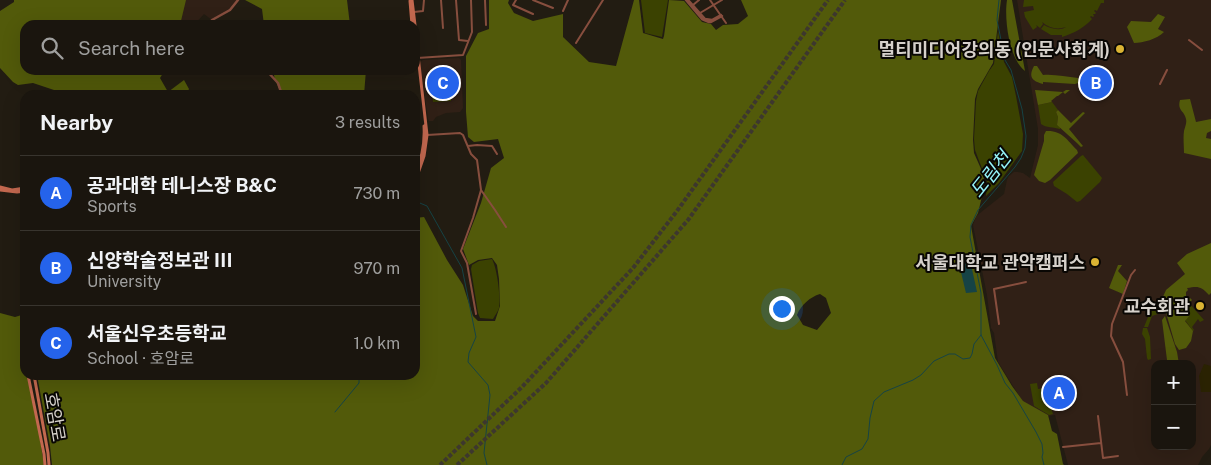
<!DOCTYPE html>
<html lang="en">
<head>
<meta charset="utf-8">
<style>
	body { margin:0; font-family:"Public Sans","Noto Sans KR",sans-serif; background:#27221c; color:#f1f3f6 }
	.controls { position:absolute; right:15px; bottom:15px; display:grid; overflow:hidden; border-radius:10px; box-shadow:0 5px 20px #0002 }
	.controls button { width:45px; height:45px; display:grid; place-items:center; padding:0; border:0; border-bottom:1px solid #38342e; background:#1a150e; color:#f1f3f6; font:25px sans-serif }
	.you { position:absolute; left:781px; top:308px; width:18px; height:18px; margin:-12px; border:4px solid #fff; border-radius:50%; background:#1a73e8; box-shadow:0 0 0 8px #1a73e833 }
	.badge { display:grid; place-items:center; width:32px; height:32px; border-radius:50%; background:#2563eb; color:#fff; font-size:16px; font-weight:700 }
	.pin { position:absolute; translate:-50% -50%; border:2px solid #fff; box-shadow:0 1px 5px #0006 }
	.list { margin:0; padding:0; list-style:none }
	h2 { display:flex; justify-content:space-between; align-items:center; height:65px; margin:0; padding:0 20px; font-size:21px }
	h2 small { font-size:16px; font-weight:400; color:#9f9f9e }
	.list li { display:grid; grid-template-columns:32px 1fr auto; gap:15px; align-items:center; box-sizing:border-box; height:75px; padding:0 20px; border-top:1px solid #38342e }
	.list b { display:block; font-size:19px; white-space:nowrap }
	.list p { margin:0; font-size:16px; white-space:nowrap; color:#9f9f9e }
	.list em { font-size:16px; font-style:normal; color:#9f9f9e }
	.icon { flex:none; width:28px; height:28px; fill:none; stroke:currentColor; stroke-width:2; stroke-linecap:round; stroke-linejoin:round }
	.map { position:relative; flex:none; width:1211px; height:465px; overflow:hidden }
	.search { position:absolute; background:#1a150e; box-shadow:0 5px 20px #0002; left:20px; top:20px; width:400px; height:55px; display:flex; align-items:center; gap:12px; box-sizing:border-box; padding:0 18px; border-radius:15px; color:#9f9f9e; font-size:19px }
	.panel { position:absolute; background:#1a150e; box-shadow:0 5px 20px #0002; left:20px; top:90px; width:400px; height:290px; border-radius:15px }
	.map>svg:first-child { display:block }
</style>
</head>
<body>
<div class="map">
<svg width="1211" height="465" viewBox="0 0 1211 465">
	<rect width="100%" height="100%" fill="#221c12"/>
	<path fill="#302016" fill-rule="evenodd" d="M180,0H238L230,10L212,20L204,14L194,25H146Z
		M1017,0H1211V445L1209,449L1202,457L1198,465H1068L1055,415L1048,416L1023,402L998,362L994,333L991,328L987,295L973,225L976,217L980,213L1004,194L1007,180L1009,176L1014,172H1018L1023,173L1030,178L1038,145V129ZM1155,364H1192V446H1155Z
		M459,58L461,60L463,108L460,112L446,113L436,117L433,121H429L428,119L420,62L423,60Z"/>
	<path fill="#3b4201" d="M641,0H668L662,37L645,33Z
		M1024,0H1104V3H1101L1097,11L1095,10L1094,11L1096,13L1095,14H1093L1094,16L1093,17L1091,16L1090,17L1092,19C1084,28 1074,33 1062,37V35H1051L1041,29L1044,25C1051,29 1060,31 1066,27C1057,30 1049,28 1042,22L1043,24L1040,28L1036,25L1037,27L1033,30L1025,17L1024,12L1034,10L1033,6L1023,7Z
		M998,31L1004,62L1012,77L1016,96L1023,134L1022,151L999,183L986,196L987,182L975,150L974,139L976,101L978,91L989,71L994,64Z
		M449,68L451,101L433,102L430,69Z
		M1052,102L1058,110L1056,112L1058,117L1057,125L1060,127V129C1054,127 1046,128 1041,124L1038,105Z
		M1083,155L1102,178L1100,182L1080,201L1077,202L1067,194L1054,186L1053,182L1081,156Z
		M492,259C497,268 501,298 499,308C498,312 495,315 493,319L480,318L478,313L471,269L472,265L479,261Z
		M1157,302H1159L1161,304L1164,311L1158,314L1152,316L1148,327H1144L1152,307Z
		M1188,302L1204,320L1200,322L1198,319L1192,327L1194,330L1193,331L1185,320L1190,315Z
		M1143,328H1147L1150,337L1151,359L1148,360L1147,358L1145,339L1142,334Z
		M1037,383L1038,389L1045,388L1048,401L1041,403L1049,402L1053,414L1049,415L1034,406L1030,384Z"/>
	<path fill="#525a0a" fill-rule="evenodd" d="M14,0H186L180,25H25V70H165L160,78L168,92L184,80L189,89L186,95H69L33,83L18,85L13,82L0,68V11L14,2Z
		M245,0H347L350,25H264L262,9Z
		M489,0H509L508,3L514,13L533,21L563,14V37L589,62L616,66L634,0H639L643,33L663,39L664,36L669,0L684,1L702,22L711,24L716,30L723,25L738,24L748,16L741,0H1001L993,63L978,89L975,99L973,140L974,153L982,171L985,184L978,213L971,226L995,358L1012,386L1023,401L1048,415L1052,431L1057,434L1063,464L1064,465H52L50,446L37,375H415V218L424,217L447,260L463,285L473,316L478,321H495L500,306L499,279L497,265L492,258L478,260L469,265L463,249L481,203L491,168L504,158L498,139L474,142L468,137L466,112V56L478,33L489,29ZM820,294L826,298L831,313L817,330L803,325L797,315C801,305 810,297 820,294Z
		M1007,0H1012L1025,71C1009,59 1004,19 1007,0Z
		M1158,14L1165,17L1158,29L1164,32C1157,39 1143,43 1134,43L1127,27L1131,21L1151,22Z
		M1034,66H1037L1043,75C1055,74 1066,77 1078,78V83L1075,84L1043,82V84C1032,81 1028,77 1034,66Z
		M273,70H366L364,95H282L275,80Z
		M1035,90L1063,92L1066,90H1070L1065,94L1063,92L1058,96H1057L1051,101L1052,102L1038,105Z
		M1190,99L1196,122L1211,119V131L1207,133L1206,138L1211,139V159L1184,153C1184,146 1183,138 1184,131C1185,127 1187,123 1186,119C1184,110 1177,111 1180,100Z
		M1058,110L1071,123L1083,112L1085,113L1069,129L1083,146L1081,147L1077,143L1057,125L1058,117L1056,112Z
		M1046,131C1062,130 1067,140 1077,150L1078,153L1050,180L1045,183L1039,181L1034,175L1044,141V135Z
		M1211,243V293L1209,295C1201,286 1198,286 1187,288L1188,290L1186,292V297L1188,299L1190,298L1192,300L1189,303H1188L1190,315L1185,321L1193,331L1191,341L1186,348L1179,350L1175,344L1162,299L1166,290L1185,274L1177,263L1187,254Z
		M1118,265H1122L1118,271L1127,281L1123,294L1109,288Z
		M0,313L15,317L25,314V375H27L39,433L44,465H0Z
		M1165,316L1177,352L1179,364H1164V361L1167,360L1162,320Z"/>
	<path fill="#2b2303" d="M1204,364L1211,366V392H1201L1199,376Z"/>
	<path fill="#164345" d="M963,259H967L972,269L977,292L966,293L960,268Z"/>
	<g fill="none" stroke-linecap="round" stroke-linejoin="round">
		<path stroke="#164345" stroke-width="1" d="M999,0L997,20L1005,60L1011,70L1022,109L1026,136L1025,148L1021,158L1015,167L978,210L971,225L970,237L981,293V335L997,365L1005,383L1013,393L1036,432L1042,444L1043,453L1042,457L1044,465
			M388,95V92
			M415,201L427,206L462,268L476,337L469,353L468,362L488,385L490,395L484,453L487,465
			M335,412L359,383V375
			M842,465L846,457L862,449L868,439L870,418L874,401L884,392L913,380L921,375L934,361L949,354H955L963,359L970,358L972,354L974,344L981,335"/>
		<path stroke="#3d372e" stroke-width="4" stroke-dasharray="4 2" stroke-linecap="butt" d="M440,465L522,387L633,268L677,211L828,0
			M457,465L546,383L688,220L845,0"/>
		<path stroke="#874e3e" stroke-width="2" d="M441,0L443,28
			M456,0L459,40L468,41
			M485,0L486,25
			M516,0L513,5L533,14
			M533,0L553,8
			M710,0L726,23
			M693,5L699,0
			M563,11L568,0
			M414,12L423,11L424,0
			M700,13L722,0
			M1189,40L1202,50
			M576,43L603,0
			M417,58L463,55L472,32L471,0
			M1160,84L1167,70
			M427,135L460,133L463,135L471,154L477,160L481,190L473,218L461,251L467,263L476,314
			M468,146L477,145L492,146L497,154
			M481,190L495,210L506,227
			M999,324L994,289L1026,282
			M1127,395L1123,362L1111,336L1112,324L1131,275L1135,270
			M1098,416L1103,458L1118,456
			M1063,447L1101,443"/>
		<path stroke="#874e3e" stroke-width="2.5" d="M686,0L702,19L709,22H711L722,16
			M688,0L705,19L712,20L721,15
			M208,25L212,20L230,10L238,0
			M266,70L278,83L282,95"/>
		<path stroke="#c3684f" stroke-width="3" d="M412,0L415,25
			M410,1L412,25
			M415,29L427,135L424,156L415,182
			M415,175C421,161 425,142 424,126
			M0,187L12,190L25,188
			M0,190L17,192L25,191
			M28,375L44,454L45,465
			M34,375L48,453L49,465"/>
	</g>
	<g fill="#dab333" stroke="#090704" stroke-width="2">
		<circle cx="1120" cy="49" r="5"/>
		<circle cx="1095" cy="262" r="5"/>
		<circle cx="1200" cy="306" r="5"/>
	</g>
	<g text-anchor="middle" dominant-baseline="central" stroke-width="4" stroke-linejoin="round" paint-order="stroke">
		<g font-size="18" font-weight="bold" fill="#d6d1cb" stroke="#090704" text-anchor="end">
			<text x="1110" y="49">멀티미디어강의동 (인문사회계)</text>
			<text x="1085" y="262">서울대학교 관악캠퍼스</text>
			<text x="1190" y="306">교수회관</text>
		</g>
		<g font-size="18" fill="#d6d1cb" stroke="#090704">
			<text transform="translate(55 417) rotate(80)">호암로</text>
		</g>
		<g font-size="19" font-style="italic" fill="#95f4f9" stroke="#090704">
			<text transform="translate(990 174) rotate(-52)">도림천</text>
		</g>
	</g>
</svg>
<div class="controls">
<button>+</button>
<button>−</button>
</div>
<div class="you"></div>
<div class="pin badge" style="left:1059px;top:393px">A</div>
<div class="pin badge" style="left:1096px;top:83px">B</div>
<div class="pin badge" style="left:443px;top:83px">C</div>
<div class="search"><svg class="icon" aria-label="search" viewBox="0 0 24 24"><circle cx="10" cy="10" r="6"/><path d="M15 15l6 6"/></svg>Search here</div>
<section class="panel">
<h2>Nearby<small>3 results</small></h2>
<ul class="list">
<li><span class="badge">A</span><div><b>공과대학 테니스장 B&amp;C</b><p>Sports</p></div><em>730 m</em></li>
<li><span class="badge">B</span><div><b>신양학술정보관 Ⅲ</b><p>University</p></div><em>970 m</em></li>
<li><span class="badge">C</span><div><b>서울신우초등학교</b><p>School · 호암로</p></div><em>1.0 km</em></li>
</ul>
</section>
</div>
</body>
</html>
